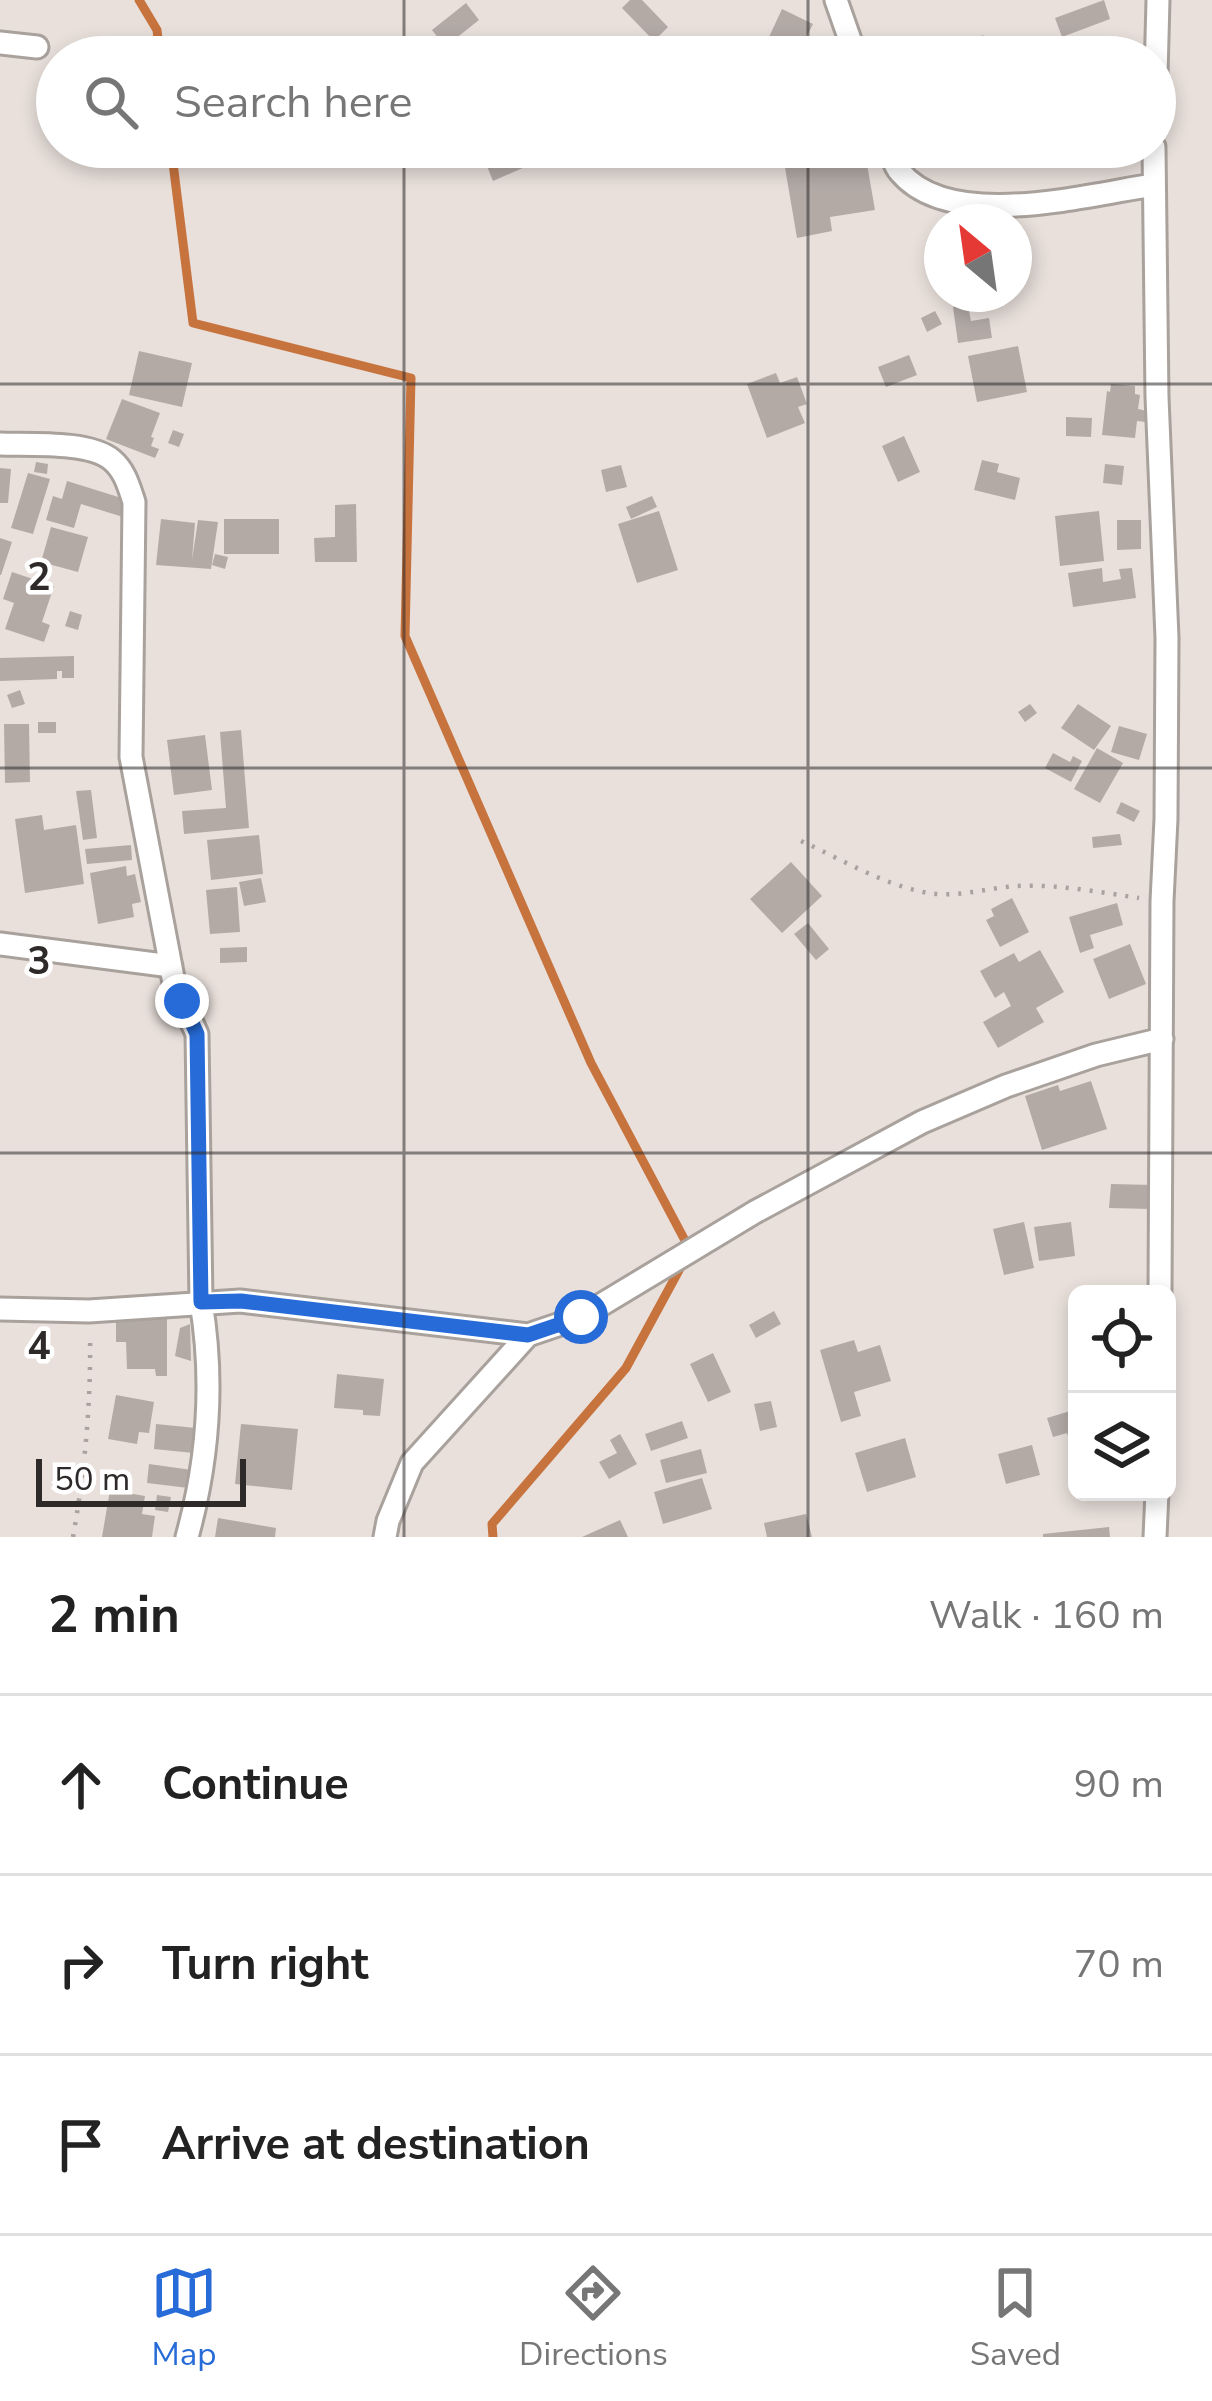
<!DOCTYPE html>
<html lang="en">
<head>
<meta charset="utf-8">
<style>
	body { margin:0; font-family:"Nunito Sans",sans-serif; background:#f2f2f2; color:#222 }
	.controls { position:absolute; right:36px; bottom:36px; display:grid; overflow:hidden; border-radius:18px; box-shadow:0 6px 18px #0003 }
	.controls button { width:108px; height:108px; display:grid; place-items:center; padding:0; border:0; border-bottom:3px solid #e0e0e0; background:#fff; color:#222; font:60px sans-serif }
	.compass { position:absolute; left:924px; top:204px; width:108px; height:108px; border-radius:50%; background:#fff; box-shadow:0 6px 18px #0003; rotate:331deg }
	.scale { position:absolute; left:36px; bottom:30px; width:210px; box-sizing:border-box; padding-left:12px; border:6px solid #2e2a29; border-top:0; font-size:33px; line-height:42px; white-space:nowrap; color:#2e2a29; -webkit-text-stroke:9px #fff; paint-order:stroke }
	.stop { position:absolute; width:36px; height:36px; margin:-27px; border:9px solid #266bd7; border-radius:50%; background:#fff }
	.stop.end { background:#266bd7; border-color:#fff; box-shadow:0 3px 12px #0008 }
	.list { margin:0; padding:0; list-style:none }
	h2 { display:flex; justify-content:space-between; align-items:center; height:156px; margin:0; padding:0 48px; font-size:51px }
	h2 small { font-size:39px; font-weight:400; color:#767676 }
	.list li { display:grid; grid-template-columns:78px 1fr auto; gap:36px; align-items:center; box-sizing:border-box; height:180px; padding:0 48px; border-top:3px solid #e0e0e0 }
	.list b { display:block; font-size:45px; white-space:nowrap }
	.list em { font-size:39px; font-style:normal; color:#767676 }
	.icon { flex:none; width:66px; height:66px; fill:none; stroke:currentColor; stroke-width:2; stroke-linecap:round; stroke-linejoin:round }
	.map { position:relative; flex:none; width:1212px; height:1537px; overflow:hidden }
	.search { position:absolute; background:#fff; box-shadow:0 6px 18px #0003; left:36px; right:36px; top:36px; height:132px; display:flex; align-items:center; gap:30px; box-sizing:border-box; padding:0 42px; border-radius:66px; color:#767676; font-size:45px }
	.sheet { height:696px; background:#fff }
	nav { display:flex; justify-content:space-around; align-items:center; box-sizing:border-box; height:168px; border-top:3px solid #e0e0e0; background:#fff; font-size:33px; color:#767676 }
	nav a { display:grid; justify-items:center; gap:6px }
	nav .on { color:#266bd7 }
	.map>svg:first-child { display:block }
</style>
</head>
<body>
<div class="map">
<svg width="1212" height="1537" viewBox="0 0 1212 1537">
	<rect width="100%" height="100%" fill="#e9e0db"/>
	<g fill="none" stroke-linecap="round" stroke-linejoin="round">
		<path stroke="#c7733e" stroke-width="9" d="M139,0L157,30L160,57
			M171,147L193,323L411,378L405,636L591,1063L690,1250L626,1368L492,1524L493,1537"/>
	</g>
	<path fill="#b3aaa6" d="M630,0H642L668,27L654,41L622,8Z
		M1104,0L1110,19L1062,37L1055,18Z
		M466,3L479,20L445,47L432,30Z
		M782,9L813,24L799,51L769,37Z
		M983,35L994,57H955L952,51Z
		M511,147H516L525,167L493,181L484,159Z
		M519,147H552L526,160Z
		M836,147H864L875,210L830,217L832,231L797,238L783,156Z
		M968,305L971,321L989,318L992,338L958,343L953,307Z
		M935,311L942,324L927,332L921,318Z
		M1018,346L1027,392L977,402L968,356Z
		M139,351L192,363L182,407L129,395Z
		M909,355L917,375L886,387L878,367Z
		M776,373L780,383L797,377L807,404L798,407L805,423L767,438L747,384Z
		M1111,384L1135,386V394L1140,395L1138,409L1147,411L1146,422L1137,421L1135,438L1102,435L1107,391L1110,392Z
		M122,399L160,413L151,437L154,438L151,446L159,449L155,458L106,439Z
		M1066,417L1092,418L1091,437L1066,436Z
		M173,430L184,434L179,447L168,443Z
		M904,436L920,472L898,482L882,446Z
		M982,460L999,464L997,472L1020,478L1015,500L974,490Z
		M36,462L48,464L47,474L34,472Z
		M1105,464L1124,466L1122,485L1103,483Z
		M621,465L627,487L606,492L601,470Z
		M0,468L11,469L8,503H0Z
		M28,473L50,479L33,534L11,528Z
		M67,481L128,500L123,517L81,504L74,528L46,520L53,496L62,499Z
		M652,496L657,507L631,519L626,507Z
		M356,504L357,562H315L314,538L335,537V505Z
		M659,511L678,570L637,583L618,524Z
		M1099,511L1104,561L1060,566L1055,516Z
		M161,519L195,523L192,560L198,520L218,522L211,569L156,565Z
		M224,519H279V554H224Z
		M1117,520H1141V549L1117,550Z
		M51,527L88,537L78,572L41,562Z
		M0,538L12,542L1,575H0Z
		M215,554L228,557L225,569L212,565Z
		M1102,568L1103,582L1121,579L1119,569L1132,568L1136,598L1073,607L1068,573Z
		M12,572L54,586L42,622L50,625L44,642L5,629L14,603L3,599Z
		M70,611L82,615L78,630L65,626Z
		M74,656V678H62V671H57V679L0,681V658Z
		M20,690L25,704L12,708L7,695Z
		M1030,704L1037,713L1025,722L1018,712Z
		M1078,704L1111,726L1094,750L1061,728Z
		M38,722H56V733H38Z
		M4,724H29L30,782L5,783Z
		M1119,726L1147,734L1139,760L1111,752Z
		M241,730L249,828L184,834L182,811L226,808L220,732Z
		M205,735L212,790L174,795L167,740Z
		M1097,748L1123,763L1100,803L1074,789Z
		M1053,753L1070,762L1073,756L1082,761L1071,782L1045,768Z
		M91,790L97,838L83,840L76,791Z
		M1121,802L1140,811L1134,822L1116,813Z
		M42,815L44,830L76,825L84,884L25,893L15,819Z
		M1120,834L1122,845L1093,848L1092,837Z
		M259,835L263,874L211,880L207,840Z
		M131,845L132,860L87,864L85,849Z
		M791,862L822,896L782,933L750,899Z
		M126,866L127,876L135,874L141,902L132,904L134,917L98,924L90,873Z
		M261,878L266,902L244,906L239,882Z
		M237,887L240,932L210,934L206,890Z
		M1012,898L1029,932L1000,947L986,920L994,916L991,909Z
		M1117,903L1123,925L1090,935L1094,948L1080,953L1069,917Z
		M808,923L829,949L816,960L794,934Z
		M1130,944L1146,984L1109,999L1093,959Z
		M247,947V962L220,963V948Z
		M1040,950L1064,992L1036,1008L1044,1022L998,1048L983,1022L1011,1006L1004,992L995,998L980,971L1014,953L1019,962Z
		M1091,1081L1107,1129L1042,1150L1025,1096L1058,1085L1060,1091Z
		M1111,1184L1153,1185L1152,1209L1109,1208Z
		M1024,1222L1034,1268L1004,1275L993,1229Z
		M1071,1222L1075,1256L1039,1261L1034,1227Z
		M774,1311L781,1324L756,1338L749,1325Z
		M167,1316V1376H156L155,1369H127L126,1342H116V1317Z
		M190,1324L191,1361L175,1356L180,1328Z
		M854,1340L858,1352L880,1345L891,1381L854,1392L861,1416L841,1422L820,1350Z
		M713,1353L731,1392L708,1402L690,1364Z
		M337,1374L384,1379L380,1416L363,1415V1410L334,1408Z
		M116,1395L154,1402L149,1433L139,1432L137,1444L108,1439Z
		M771,1401L777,1427L760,1431L754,1404Z
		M1077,1409V1436L1069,1439L1067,1433L1053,1437L1047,1418Z
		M682,1421L688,1438L651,1451L645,1434Z
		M156,1424L206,1429L203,1454L154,1449Z
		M241,1424L298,1429L292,1490L235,1484Z
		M620,1434L637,1464L609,1479L599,1462L617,1453L610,1440Z
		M905,1438L916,1477L867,1492L855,1453Z
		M1032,1445L1040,1475L1006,1484L998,1454Z
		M701,1449L707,1473L666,1483L660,1460Z
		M149,1464L192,1470L197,1489L147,1483Z
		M702,1478L712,1509L663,1524L654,1492Z
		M110,1490L145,1496L142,1514L155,1516L152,1537H102Z
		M157,1495L171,1497L168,1512L155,1510Z
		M806,1514L812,1537H767L764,1523Z
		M218,1518L276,1528L275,1537H215Z
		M620,1520L628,1537H582Z
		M1109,1527L1110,1537H1043V1534Z"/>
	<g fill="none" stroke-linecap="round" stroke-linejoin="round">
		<g stroke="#a9a19c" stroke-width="27">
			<path id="street" d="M836,0L856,57
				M0,43L37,47
				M1155,113L1158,0
				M888,147C892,155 894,165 900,172C950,232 1087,195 1153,185
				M1154,147L1157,397L1167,638L1166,819L1162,901L1160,1294
				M0,444C29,445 90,441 112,460C125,471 129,487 134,502L131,757L174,983L197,1034L201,1302C214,1380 208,1461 187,1537
				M0,944L171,966
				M0,1309L89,1311L240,1301L528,1335L581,1317L755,1212L922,1122L1006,1086L1096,1055L1162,1039
				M385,1537L388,1521L412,1463L528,1335
				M1155,1537L1157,1492"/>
		</g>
		<path stroke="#a9a29e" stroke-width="4.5" stroke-dasharray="3 9" stroke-linecap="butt" d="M801,841C841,859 880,883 923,892C955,899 985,888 1016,886C1057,884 1099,892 1139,898
			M73,1537C85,1469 91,1403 90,1335"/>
		<use href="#street" stroke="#fff" stroke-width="21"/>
	</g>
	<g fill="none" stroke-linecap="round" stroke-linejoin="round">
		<path stroke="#266bd7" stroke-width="15" d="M182,1001L197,1034L201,1302L241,1301L528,1335L581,1317"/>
	</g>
	<path fill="none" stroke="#2e2a29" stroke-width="3" stroke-opacity="0.55" d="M404,0V57M808,0V57M404,147V1537M808,147V1537M0,384H1212M0,768H1212M0,1153H1212"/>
	<g font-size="39" text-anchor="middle" font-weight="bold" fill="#2e2a29" stroke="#fff" stroke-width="9" stroke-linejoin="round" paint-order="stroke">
		<text x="39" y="590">2</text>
		<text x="39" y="974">3</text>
		<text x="39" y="1359">4</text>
	</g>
</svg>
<div class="controls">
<button><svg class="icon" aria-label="locate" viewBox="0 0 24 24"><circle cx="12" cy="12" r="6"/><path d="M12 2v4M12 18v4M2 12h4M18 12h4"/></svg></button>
<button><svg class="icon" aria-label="layers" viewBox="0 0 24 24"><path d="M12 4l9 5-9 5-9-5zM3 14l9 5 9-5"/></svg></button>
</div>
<svg class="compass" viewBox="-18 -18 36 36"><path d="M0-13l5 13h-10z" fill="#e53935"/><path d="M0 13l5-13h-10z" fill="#767676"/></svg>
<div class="scale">50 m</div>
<div class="stop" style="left:581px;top:1317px"></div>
<div class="stop end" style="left:182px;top:1001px"></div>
<div class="search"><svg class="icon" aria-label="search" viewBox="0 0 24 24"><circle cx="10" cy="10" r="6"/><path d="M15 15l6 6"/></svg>Search here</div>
</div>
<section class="sheet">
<h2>2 min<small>Walk · 160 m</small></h2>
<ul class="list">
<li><svg class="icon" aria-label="ahead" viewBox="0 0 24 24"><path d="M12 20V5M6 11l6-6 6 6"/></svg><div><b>Continue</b></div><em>90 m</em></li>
<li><svg class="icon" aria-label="right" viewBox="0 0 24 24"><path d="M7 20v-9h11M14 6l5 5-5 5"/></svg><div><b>Turn right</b></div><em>70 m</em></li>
<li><svg class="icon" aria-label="arrive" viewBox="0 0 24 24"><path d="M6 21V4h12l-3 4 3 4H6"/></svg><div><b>Arrive at destination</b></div></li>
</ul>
</section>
<nav>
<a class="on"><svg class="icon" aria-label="map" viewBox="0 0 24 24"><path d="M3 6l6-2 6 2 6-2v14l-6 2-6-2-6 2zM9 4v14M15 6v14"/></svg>Map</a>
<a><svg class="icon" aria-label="directions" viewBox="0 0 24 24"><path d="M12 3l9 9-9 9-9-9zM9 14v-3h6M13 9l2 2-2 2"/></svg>Directions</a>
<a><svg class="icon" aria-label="saved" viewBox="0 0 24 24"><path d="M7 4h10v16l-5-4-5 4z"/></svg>Saved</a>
</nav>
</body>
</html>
